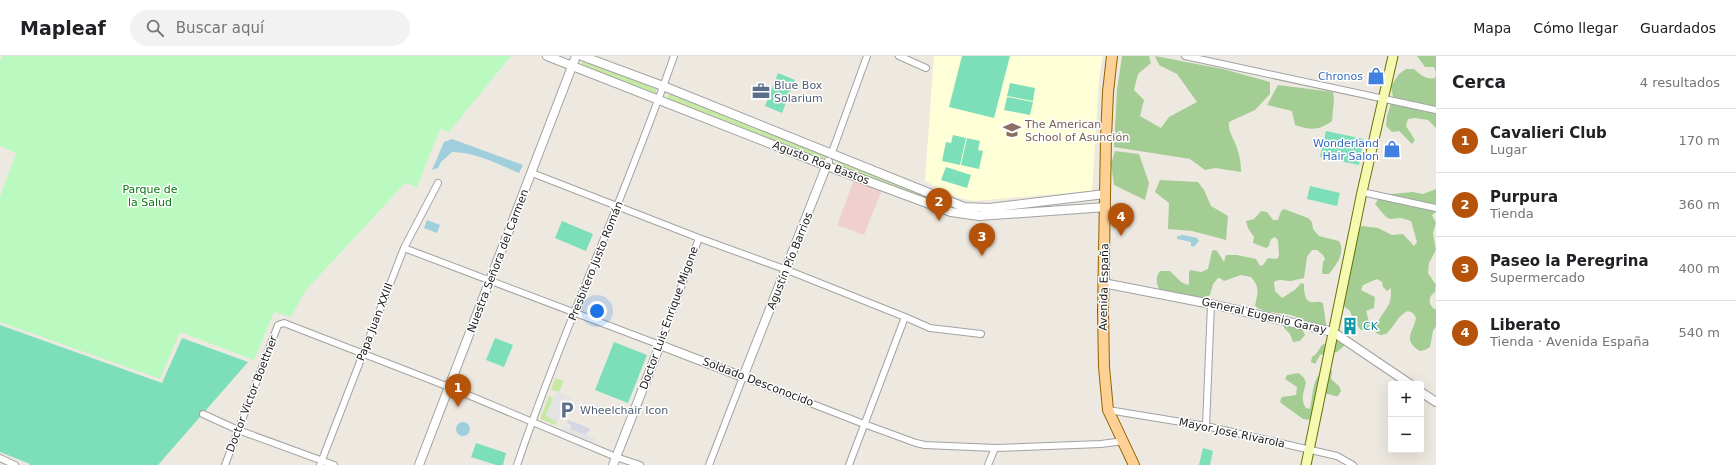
<!DOCTYPE html>
<html lang="es">
<head>
<meta charset="utf-8">
<style>
	body { margin:0; font-family:"DejaVu Sans",sans-serif; background:#f2f2f2; color:#202124 }
	.controls { position:absolute; right:12px; bottom:12px; display:grid; overflow:hidden; border-radius:4px; box-shadow:0 4px 16px #0002 }
	.controls button { width:36px; height:36px; display:grid; place-items:center; padding:0; border:0; border-bottom:1px solid #e0e0e0; background:#fff; color:#202124; font:20px sans-serif }
	.you { position:absolute; left:597px; top:255px; width:14px; height:14px; margin:-10px; border:3px solid #fff; border-radius:50%; background:#1a73e8; box-shadow:0 0 0 6px #1a73e833 }
	.badge { display:grid; place-items:center; width:26px; height:26px; border-radius:50%; background:#b45309; color:#fff; font-size:13px; font-weight:700 }
	.pin { position:absolute; translate:-50% -33px; filter:drop-shadow(0 1px 2px #0008) }
	.pin::after { content:''; position:absolute; top:21px; width:14px; height:12px; background:inherit; clip-path:polygon(0 0,100% 0,50% 100%) }
	.list { margin:0; padding:0; list-style:none }
	h2 { display:flex; justify-content:space-between; align-items:center; height:52px; margin:0; padding:0 16px; font-size:17px }
	h2 small { font-size:13px; font-weight:400; color:#757577 }
	.list li { display:grid; grid-template-columns:26px 1fr auto; gap:12px; align-items:center; box-sizing:border-box; height:64px; padding:0 16px; border-top:1px solid #e0e0e0 }
	.list b { display:block; font-size:15px; white-space:nowrap }
	.list p { margin:0; font-size:13px; white-space:nowrap; color:#757577 }
	.list em { font-size:13px; font-style:normal; color:#757577 }
	.icon { flex:none; width:22px; height:22px; fill:none; stroke:currentColor; stroke-width:2; stroke-linecap:round; stroke-linejoin:round }
	.map { position:relative; flex:none; width:1436px; height:409px; overflow:hidden }
	header { display:flex; align-items:center; gap:24px; box-sizing:border-box; height:56px; padding:0 20px; background:#fff; border-bottom:1px solid #e0e0e0 }
	header strong { font-size:19px }
	nav { display:flex; gap:22px; margin-inline-start:auto; font-size:14px }
	.search { width:280px; height:36px; background:#f2f2f2; display:flex; align-items:center; gap:10px; box-sizing:border-box; padding:0 14px; border-radius:22px; color:#757577; font-size:15px }
	main { display:flex }
	aside { flex:1; background:#fff }
	.map>svg:first-child { display:block }
</style>
</head>
<body>
<header>
<strong>Mapleaf</strong>
<div class="search"><svg class="icon" aria-label="search" viewBox="0 0 24 24"><circle cx="10" cy="10" r="6"/><path d="M15 15l6 6"/></svg>Buscar aquí</div>
<nav><a>Mapa</a><a>Cómo llegar</a><a>Guardados</a></nav>
</header>
<main>
<div class="map">
<svg width="1436" height="409" viewBox="0 0 1436 409">
	<rect width="100%" height="100%" fill="#ede9e0"/>
	<path fill="#efd0ce" d="M854,124L882,134L864,179L837,169Z"/>
	<path fill="#ffffd7" d="M934,0H1103L1099,23L1092,135L974,145L959,142L925,125Z"/>
	<path fill="#c6e9a4" d="M584,4L656,33V37L654,38L582,10V6Z
		M671,38L825,98V103L823,104L668,44V39Z
		M837,104L933,142L954,153L908,138L835,109Z
		M555,322L564,325L559,336L551,334Z
		M549,340L553,342L546,359L557,366L556,369L540,363Z"/>
	<path fill="#a4cd94" d="M1122,0H1149L1151,7L1138,18L1134,34L1144,44L1140,60L1161,72L1169,61L1197,46L1177,18L1159,9L1155,0L1223,13L1270,26V38L1255,54L1229,66C1228,75 1232,79 1235,87C1239,97 1241,105 1241,116L1215,112L1205,114L1190,103L1114,91L1117,34Z
		M1417,0H1436V17L1434,11H1425Z
		M1406,13H1414C1420,19 1427,24 1435,22L1436,17V72L1428,64L1415,62L1408,63L1406,70L1415,84L1412,88L1399,75L1392,76L1386,70L1387,60L1393,41L1391,30L1399,18Z
		M1278,29L1333,36L1334,44L1332,65C1318,75 1310,74 1295,69L1292,55L1267,49Z
		M1115,95L1139,98L1149,127L1145,144L1114,129L1111,108Z
		M1160,124L1198,126L1204,134L1211,150L1228,160L1226,184L1192,175L1168,173L1169,147L1155,136Z
		M1436,133V156L1432,159L1436,167L1433,177L1436,194L1429,207L1428,217L1436,229L1435,236C1428,241 1428,247 1434,253H1436V270L1433,275L1430,291L1425,294L1420,295C1402,284 1413,277 1416,262L1413,257L1408,255C1397,260 1395,270 1386,278L1381,279L1376,277C1375,265 1384,258 1389,248C1391,244 1391,237 1391,232L1387,235L1383,231L1382,226L1377,223L1363,229L1361,234L1375,241L1374,252L1366,255L1370,269L1367,273L1361,274L1354,266L1350,255L1341,248L1357,173L1362,170L1378,172L1392,179L1403,178L1414,190L1417,186L1411,165L1401,162L1390,163L1386,161L1375,148L1381,139L1413,136L1423,138Z
		M1284,153L1308,162L1312,166L1313,173L1319,180L1339,185C1346,197 1336,209 1329,218H1323L1322,216L1323,206L1325,203L1323,199L1317,194H1312L1307,201L1304,222C1299,223 1295,224 1291,225C1284,225 1280,222 1274,226L1275,235L1282,242L1296,233L1301,227L1304,228C1304,233 1304,248 1314,246C1318,246 1319,245 1323,247L1327,275L1307,271C1298,252 1269,262 1255,250C1257,237 1261,233 1251,221L1241,219L1224,225L1220,222H1218L1213,228L1210,239L1203,243L1161,235C1156,230 1155,221 1160,215H1170L1181,226L1188,229L1189,228V216L1191,214L1201,216L1208,213L1212,195L1214,194L1217,195L1224,206L1226,199H1237L1256,203L1260,210L1263,209L1268,202L1277,203L1279,200L1278,184L1275,181C1270,183 1270,185 1269,190L1266,192L1253,187L1254,181L1248,172L1246,165L1254,163L1261,155L1267,156L1273,164H1278L1281,155Z
		M1283,266L1301,271L1305,279L1300,285L1293,286L1290,278L1284,272Z
		M1338,282L1345,289L1337,296L1320,299L1315,308L1311,306L1312,301L1316,298L1322,289Z
		M1330,312L1332,316L1331,323L1339,330L1341,335L1338,340C1333,341 1328,336 1324,339L1311,364L1303,363L1281,347L1280,345L1282,341L1296,339L1297,331L1285,323L1287,319L1299,317L1304,322L1306,327C1304,335 1300,344 1306,352L1310,353C1314,337 1311,317 1330,312Z"/>
	<path fill="#bafac0" d="M2,0H511L449,76L440,73L417,131L405,127L306,234L291,261L274,256L254,304L180,276L160,323L0,266V141L16,97L0,90V6Z"/>
	<path fill="#7cdfb9" d="M962,0H1010L994,62L949,51Z
		M778,17L795,24L782,57L765,50Z
		M1010,27L1035,32L1033,45L1007,40Z
		M1007,41L1033,46L1030,59L1004,54Z
		M1326,75L1364,83L1359,109L1320,101Z
		M953,79L966,82L960,109L942,105L946,86L951,87Z
		M967,82L980,85L978,94L983,95L979,113L961,109Z
		M946,111L971,119L967,132L941,124Z
		M1310,130L1340,137L1337,150L1307,143Z
		M562,165L593,178L586,195L555,182Z
		M0,269L162,327L182,282L248,306L158,409H29L30,408L0,396Z
		M495,282L513,289L504,311L486,304Z
		M614,286L647,299L628,347L595,334Z
		M476,387L506,397L503,409H496L471,401Z
		M1203,392L1213,395L1210,409H1199Z"/>
	<path fill="#e3e3e3" d="M557,335L571,342L569,346L573,349L566,361L561,359L557,366L546,360Z
		M564,370L596,383L594,387L562,374Z"/>
	<path fill="#d5d5e3" d="M568,364L579,368L591,373L585,379L576,375L571,373L570,368L567,367Z"/>
	<path fill="#9fcedc" d="M452,83L523,109L519,117C498,108 475,96 452,96L441,106L438,112L432,114L444,86Z
		M427,164L440,169L437,177L424,172Z
		M1183,179L1197,182L1199,185L1194,191L1191,190V186L1177,183V180Z
		M456 373a7 7 0 1 1 14 0a7 7 0 1 1-14 0Z"/>
	<g fill="none" stroke-linecap="round" stroke-linejoin="round">
		<g stroke="#a2a2a2" stroke-width="8">
			<path id="minor" d="M899,0L926,12
				M1185,0L1436,54
				M831,99L867,0
				M532,117L699,182L787,214L905,261L930,272L981,278
				M1362,136L1436,152
				M404,192L660,289L699,182
				M1108,354L1206,370L1337,400L1353,409
				M203,358L238,374L334,409
				M1206,370L1211,248
				M0,402L15,409
				M225,409L278,269L284,267L449,331L616,401L640,409
				M320,409L404,192L438,127
				M517,409C564,271 626,138 674,0
				M709,409L743,321L864,368L916,387L925,389L995,392L1101,388L1124,385
				M849,409L905,261
				M988,409L995,392"/>
		</g>
		<g stroke="#a2a2a2" stroke-width="10">
			<path id="tertiary" d="M547,0L827,110L951,156L979,160L1106,151
				M582,0L663,30L964,151L989,152L1105,138
				M1103,227L1211,248L1333,276L1410,328
				M1421,336L1436,346
				M419,409L576,0
				M613,409L660,289L743,321L828,106"/>
		</g>
		<g stroke="#657103" stroke-width="11">
			<path id="secondary" d="M1306,409L1362,136L1393,0"/>
		</g>
		<g stroke="#926300" stroke-width="12">
			<path id="primary" d="M1112,0L1108,36L1106,82L1103,255L1104,311L1108,354L1134,409"/>
		</g>
		<use href="#minor" stroke="#fff" stroke-width="6"/>
		<use href="#tertiary" stroke="#fff" stroke-width="8"/>
		<use href="#secondary" stroke="#f6fab1" stroke-width="9"/>
		<use href="#primary" stroke="#fdd195" stroke-width="10"/>
	</g>
	<defs>
		<g id="shop-bare" transform="scale(1.38)"><path d="M-5-2.5h2.3a2.7 3.5 0 0 1 5.4 0H5L5.5 6h-11ZM-1.5-2.5h3a1.5 2.3 0 0 0-3 0Z" fill="#3f7fe0" stroke="#fff" stroke-width="2.5" paint-order="stroke"/></g>
		<g id="office-bare" transform="scale(1.38)"><path d="M-6-3h4V-5.5h4V-3h4V5H-6ZM-1-4.5V-3h2v-1.5ZM-6 0V1H6V0Z" fill="#5c6f8a" stroke="#fff" stroke-width="2.5" paint-order="stroke"/></g>
		<g id="school-bare" transform="scale(1.38)"><path d="M0-5L7-2L0 1L-7-2ZM-4 1L0 2.5L4 1V4Q0 6-4 4Z" fill="#8d6e63" stroke="#fff" stroke-width="2.5" paint-order="stroke"/></g>
		<g id="building-bare" transform="scale(1.38)"><path d="M-4-6H4V6H1V3H-1V6H-4ZM-2.5-4.3h1.7v1.8h-1.7ZM.8-4.3h1.7v1.8H.8ZM-2.5-1h1.7V.8h-1.7ZM.8-1h1.7V.8H.8Z" fill="#0f9aa8" stroke="#fff" stroke-width="2.5" paint-order="stroke"/></g>
		<g id="parking-bare" transform="scale(1.38)"><path d="M-3.5-5.5H1a3.5 3.5 0 0 1 0 7H-1V5.5H-3.5ZM-1-3.4V-.6H.8a1.4 1.4 0 0 0 0-2.8Z" fill="#5c6f8a" stroke="#fff" stroke-width="2.5" paint-order="stroke"/></g>
	</defs>
	<g fill-rule="evenodd">
		<use href="#shop-bare" x="1376" y="20"/>
		<use href="#office-bare" x="761" y="35"/>
		<use href="#school-bare" x="1012" y="74"/>
		<use href="#shop-bare" x="1392" y="93"/>
		<use href="#building-bare" x="1350" y="270"/>
		<use href="#parking-bare" x="567" y="354"/>
	</g>
	<g text-anchor="middle" dominant-baseline="central" stroke-width="3" stroke-linejoin="round" paint-order="stroke">
		<g font-size="11" fill="#366cbe" stroke="#fff" text-anchor="end">
			<text x="1363" y="20">Chronos</text>
			<text x="1379" y="87">Wonderland<tspan x="1379" dy="13">Hair Salon</tspan></text>
		</g>
		<g font-size="11" fill="#4e5e75" stroke="#fff" text-anchor="start">
			<text x="774" y="29">Blue Box<tspan x="774" dy="13">Solarium</tspan></text>
			<text x="580" y="354">Wheelchair Icon</text>
		</g>
		<g font-size="11" fill="#785e54" stroke="#fff" text-anchor="start">
			<text x="1025" y="68">The American<tspan x="1025" dy="13">School of Asunción</tspan></text>
		</g>
		<g font-size="11" fill="#1b1b1b" stroke="#fff">
			<text transform="translate(821 107) rotate(21)">Agusto Roa Bastos</text>
			<text transform="translate(498 205) rotate(-69)">Nuestra Señora del Carmen</text>
			<text transform="translate(596 205) rotate(-68)">Presbítero Justo Román</text>
			<text transform="translate(790 205) rotate(-68)">Agustín Pío Barrios</text>
			<text transform="translate(1104 231) rotate(-89)">Avenida España</text>
			<text transform="translate(1264 260) rotate(13)">General Eugenio Garay</text>
			<text transform="translate(669 262) rotate(-70)">Doctor Luis Enrique Migone</text>
			<text transform="translate(375 266) rotate(-69)">Papa Juan XXIII</text>
			<text transform="translate(758 326) rotate(21)">Soldado Desconocido</text>
			<text transform="translate(252 338) rotate(-69)">Doctor Victor Boettner</text>
			<text transform="translate(1232 377) rotate(12)">Mayor José Rivarola</text>
		</g>
		<g font-size="11" fill="#097913" stroke="#fff">
			<text x="150" y="133">Parque de<tspan x="150" dy="13">la Salud</tspan></text>
		</g>
		<g font-size="11" fill="#0d838f" stroke="#fff" text-anchor="start">
			<text x="1363" y="270">CK</text>
		</g>
	</g>
</svg>
<div class="controls">
<button>+</button>
<button>−</button>
</div>
<div class="you"></div>
<div class="pin badge" style="left:458px;top:351px">1</div>
<div class="pin badge" style="left:939px;top:165px">2</div>
<div class="pin badge" style="left:982px;top:200px">3</div>
<div class="pin badge" style="left:1121px;top:180px">4</div>
</div>
<aside>
<h2>Cerca<small>4 resultados</small></h2>
<ul class="list">
<li><span class="badge">1</span><div><b>Cavalieri Club</b><p>Lugar</p></div><em>170 m</em></li>
<li><span class="badge">2</span><div><b>Purpura</b><p>Tienda</p></div><em>360 m</em></li>
<li><span class="badge">3</span><div><b>Paseo la Peregrina</b><p>Supermercado</p></div><em>400 m</em></li>
<li><span class="badge">4</span><div><b>Liberato</b><p>Tienda · Avenida España</p></div><em>540 m</em></li>
</ul>
</aside>
</main>
</body>
</html>
